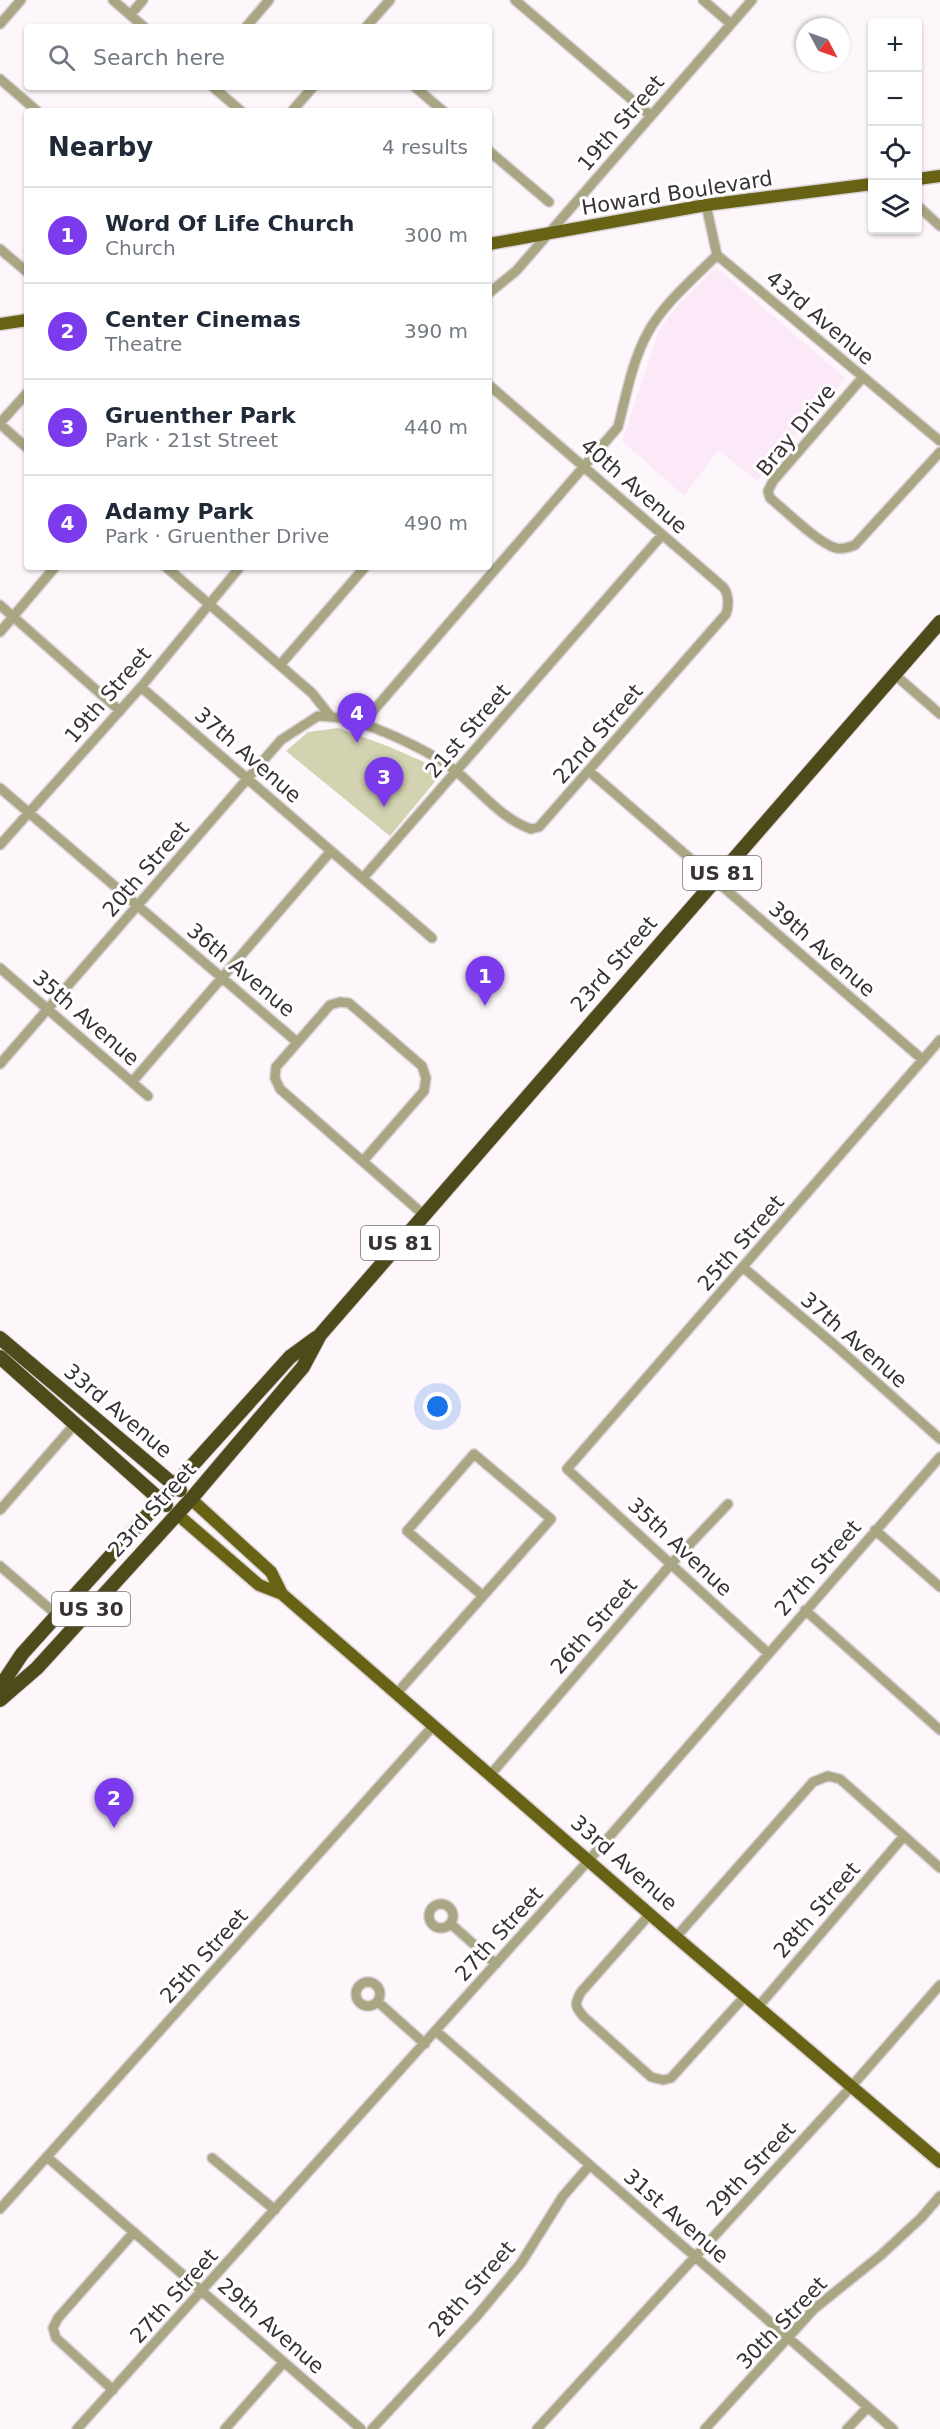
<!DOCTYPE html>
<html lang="en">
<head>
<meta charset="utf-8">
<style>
	body { margin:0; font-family:"DejaVu Sans",sans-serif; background:#f6f6f7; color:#1f2937 }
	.controls { position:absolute; right:18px; top:18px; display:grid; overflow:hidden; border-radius:6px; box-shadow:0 2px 4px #0004 }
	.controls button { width:54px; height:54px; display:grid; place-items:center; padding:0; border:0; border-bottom:2px solid #e0e1e3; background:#fff; color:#1f2937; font:30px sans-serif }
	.compass { position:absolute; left:796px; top:18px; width:54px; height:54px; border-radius:50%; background:#fff; box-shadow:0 2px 4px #0004; rotate:131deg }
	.you { position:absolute; left:438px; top:1407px; width:21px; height:21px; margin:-15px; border:4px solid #fff; border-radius:50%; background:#1a73e8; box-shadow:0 0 0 9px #1a73e833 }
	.badge { display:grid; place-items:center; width:39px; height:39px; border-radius:50%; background:#7c3aed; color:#fff; font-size:20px; font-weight:700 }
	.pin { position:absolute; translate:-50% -50px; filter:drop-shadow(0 2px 3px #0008) }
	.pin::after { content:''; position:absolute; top:32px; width:21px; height:18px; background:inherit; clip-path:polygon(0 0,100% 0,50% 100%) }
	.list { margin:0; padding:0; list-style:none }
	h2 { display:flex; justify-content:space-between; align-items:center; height:78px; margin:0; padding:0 24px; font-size:26px }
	h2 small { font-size:20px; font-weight:400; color:#747a83 }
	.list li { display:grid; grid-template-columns:39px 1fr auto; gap:18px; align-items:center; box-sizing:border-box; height:96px; padding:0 24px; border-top:2px solid #e0e1e3 }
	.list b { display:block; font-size:22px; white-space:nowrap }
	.list p { margin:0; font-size:20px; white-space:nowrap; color:#747a83 }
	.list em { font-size:20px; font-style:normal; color:#747a83 }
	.icon { flex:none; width:33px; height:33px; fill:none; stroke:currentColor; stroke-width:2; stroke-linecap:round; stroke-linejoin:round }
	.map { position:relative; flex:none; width:940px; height:2429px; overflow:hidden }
	.search { position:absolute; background:#fff; box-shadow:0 2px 4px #0004; left:24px; top:24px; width:468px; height:66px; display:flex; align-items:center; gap:15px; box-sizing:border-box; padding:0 21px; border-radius:6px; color:#747a83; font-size:22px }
	.panel { position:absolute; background:#fff; box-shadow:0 2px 4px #0004; left:24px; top:108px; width:468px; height:462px; border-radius:6px }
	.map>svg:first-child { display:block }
</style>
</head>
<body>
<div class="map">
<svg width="940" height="2429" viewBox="0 0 940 2429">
	<rect width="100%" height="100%" fill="#fdf6fb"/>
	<path fill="#fce9f7" d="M716,267L845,378L757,481L718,450L684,496L622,441L659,330L679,304Z"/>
	<path fill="#d3d2b1" d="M338,728L390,747L435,767L437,779L390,836L286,751L308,732Z"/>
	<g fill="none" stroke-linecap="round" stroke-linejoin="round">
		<g stroke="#dad3d8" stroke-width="12">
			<path id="minor" d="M113,0L144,27
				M515,0L651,116
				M703,0L731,24
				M130,15L143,0
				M0,24L21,0
				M246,27L269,0
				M366,27L390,0
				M0,79L37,111
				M213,87L241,111
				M415,87L443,111
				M292,111L313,87
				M489,151L549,202
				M706,205L717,255L940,441
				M918,206L940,226
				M0,249L27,272
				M489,293L516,271L752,0
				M863,377L773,481L768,491L770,498C785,510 819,544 836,548C843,550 849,547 855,545L940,452
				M0,423L27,393
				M0,424L27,448
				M166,567L312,693L331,717C364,719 431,751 457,772C481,792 502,819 531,829L539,827L726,614C729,606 729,594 723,587L489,385
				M0,605L120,711
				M0,632L55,567
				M280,665L365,567
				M894,674L940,714
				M141,687L432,938
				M361,725L618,427C626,396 632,362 647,334C664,303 692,280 717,255
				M589,771L923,1060
				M0,788L297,1042
				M0,845L141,687L240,567
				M363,878L662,535
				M0,968L148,1096
				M0,1064L281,740L318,716L331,717
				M132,1082L331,851
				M363,1161L424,1091L426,1078L422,1066L349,1003L340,1002L330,1005L276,1067L275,1078L280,1089L424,1215
				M744,1268L837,1347L940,1439
				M474,1454L551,1519L483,1596L407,1531Z
				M0,1510L74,1425
				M875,1530L940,1587
				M0,1566L57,1615
				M805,1610L940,1730
				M768,1653L567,1469L940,1040
				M397,1693L483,1596
				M491,1774L672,1563L728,1504
				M429 1916a12 12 0 1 1 24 0a12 12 0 1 1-24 0Z
				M650,1914L581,1992C574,2004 575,2007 584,2017L651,2077L663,2080L671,2078L745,1996
				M451,1924L496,1964
				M676,1937L813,1782L828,1776L840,1779L940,1868
				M356 1994a12 12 0 1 1 24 0a12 12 0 1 1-24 0Z
				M378,2002L425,2044
				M758,2007L904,1836
				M436,2031L893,2429
				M47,2157L361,2429
				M212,2158L275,2210
				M0,2209L434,1725
				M113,2390L56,2338L53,2328L58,2318L134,2232
				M77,2429L589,1860L940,1457
				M225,2429L284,2362
				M372,2429L476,2317L521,2263L563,2196L590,2165
				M537,2429L851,2087L940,1985
				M705,2429L814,2309L881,2255L921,2218L940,2196
				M847,2429L868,2407"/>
		</g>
		<g stroke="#dad3d8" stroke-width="15">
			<path id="major" d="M918,179L940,176
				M489,244L706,205L872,184
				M0,324L27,320
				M191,1499L271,1572L282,1594
				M177,1514L259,1585L282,1594L676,1937L940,2162"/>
		</g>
		<g stroke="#dad3d8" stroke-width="16">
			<path id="highway" d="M0,1338L180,1490
				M0,1357L166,1505
				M0,1687L22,1654L290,1357L316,1338
				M0,1700L37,1668L191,1499L303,1367L320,1335L940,622"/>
		</g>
		<use href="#minor" stroke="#a9a783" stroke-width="9"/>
		<use href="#major" stroke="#686314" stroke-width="12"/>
		<use href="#highway" stroke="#4e4b1b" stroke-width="14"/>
	</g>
	<g text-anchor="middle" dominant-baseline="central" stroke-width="6" stroke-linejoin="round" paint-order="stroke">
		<g fill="#fff" stroke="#746f72" stroke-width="1.5">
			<rect x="683" y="856" width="78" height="34" rx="4.5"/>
			<rect x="361" y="1226" width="78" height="34" rx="4.5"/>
			<rect x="52" y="1592" width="78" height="34" rx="4.5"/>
		</g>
		<g font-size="20" font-weight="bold" fill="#383136">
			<text x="722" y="873">US 81</text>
			<text x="400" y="1243">US 81</text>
			<text x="91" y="1609">US 30</text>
		</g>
		<g font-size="21" fill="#383136" stroke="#fff">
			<text transform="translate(621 123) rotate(-49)">19th Street</text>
			<text transform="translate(677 193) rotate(-9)">Howard Boulevard</text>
			<text transform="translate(820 318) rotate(40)">43rd Avenue</text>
			<text transform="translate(796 430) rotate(-51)">Bray Drive</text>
			<text transform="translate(634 486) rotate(41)">40th Avenue</text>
			<text transform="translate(108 695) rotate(-49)">19th Street</text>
			<text transform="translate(468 731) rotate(-49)">21st Street</text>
			<text transform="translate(598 734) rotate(-49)">22nd Street</text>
			<text transform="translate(248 755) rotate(41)">37th Avenue</text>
			<text transform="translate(146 869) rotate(-49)">20th Street</text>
			<text transform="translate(822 949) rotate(41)">39th Avenue</text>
			<text transform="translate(614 964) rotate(-49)">23rd Street</text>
			<text transform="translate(241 970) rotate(40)">36th Avenue</text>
			<text transform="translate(86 1018) rotate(41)">35th Avenue</text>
			<text transform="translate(741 1243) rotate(-49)">25th Street</text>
			<text transform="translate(854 1340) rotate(41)">37th Avenue</text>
			<text transform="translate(118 1411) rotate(40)">33rd Avenue</text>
			<text transform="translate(152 1510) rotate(-48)">23rd Street</text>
			<text transform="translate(680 1547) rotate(43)">35th Avenue</text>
			<text transform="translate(818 1568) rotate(-49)">27th Street</text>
			<text transform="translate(594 1626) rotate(-49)">26th Street</text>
			<text transform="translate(624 1863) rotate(41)">33rd Avenue</text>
			<text transform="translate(817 1910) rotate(-49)">28th Street</text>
			<text transform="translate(499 1934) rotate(-48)">27th Street</text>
			<text transform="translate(204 1956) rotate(-48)">25th Street</text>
			<text transform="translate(751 2169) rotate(-47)">29th Street</text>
			<text transform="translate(676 2216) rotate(41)">31st Avenue</text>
			<text transform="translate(472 2289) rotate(-49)">28th Street</text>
			<text transform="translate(174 2296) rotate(-48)">27th Street</text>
			<text transform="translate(782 2323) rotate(-46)">30th Street</text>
			<text transform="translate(271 2326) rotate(41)">29th Avenue</text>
		</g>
	</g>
</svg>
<div class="controls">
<button>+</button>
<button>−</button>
<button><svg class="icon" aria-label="locate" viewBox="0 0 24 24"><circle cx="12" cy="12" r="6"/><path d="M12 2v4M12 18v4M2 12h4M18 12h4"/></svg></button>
<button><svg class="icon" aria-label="layers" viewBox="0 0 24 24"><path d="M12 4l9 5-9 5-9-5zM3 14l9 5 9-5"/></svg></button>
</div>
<svg class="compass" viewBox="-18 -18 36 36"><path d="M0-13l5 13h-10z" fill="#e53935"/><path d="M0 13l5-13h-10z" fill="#747a83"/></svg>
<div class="you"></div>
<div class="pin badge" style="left:485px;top:1006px">1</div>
<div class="pin badge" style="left:114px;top:1828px">2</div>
<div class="pin badge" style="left:384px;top:807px">3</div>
<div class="pin badge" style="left:357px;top:743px">4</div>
<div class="search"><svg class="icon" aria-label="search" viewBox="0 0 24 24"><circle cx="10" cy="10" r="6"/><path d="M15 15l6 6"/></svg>Search here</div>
<section class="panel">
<h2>Nearby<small>4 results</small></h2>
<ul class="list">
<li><span class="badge">1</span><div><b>Word Of Life Church</b><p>Church</p></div><em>300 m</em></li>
<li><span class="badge">2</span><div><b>Center Cinemas</b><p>Theatre</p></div><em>390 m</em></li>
<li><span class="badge">3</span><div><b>Gruenther Park</b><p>Park · 21st Street</p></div><em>440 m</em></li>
<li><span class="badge">4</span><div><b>Adamy Park</b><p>Park · Gruenther Drive</p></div><em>490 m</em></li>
</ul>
</section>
</div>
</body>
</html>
